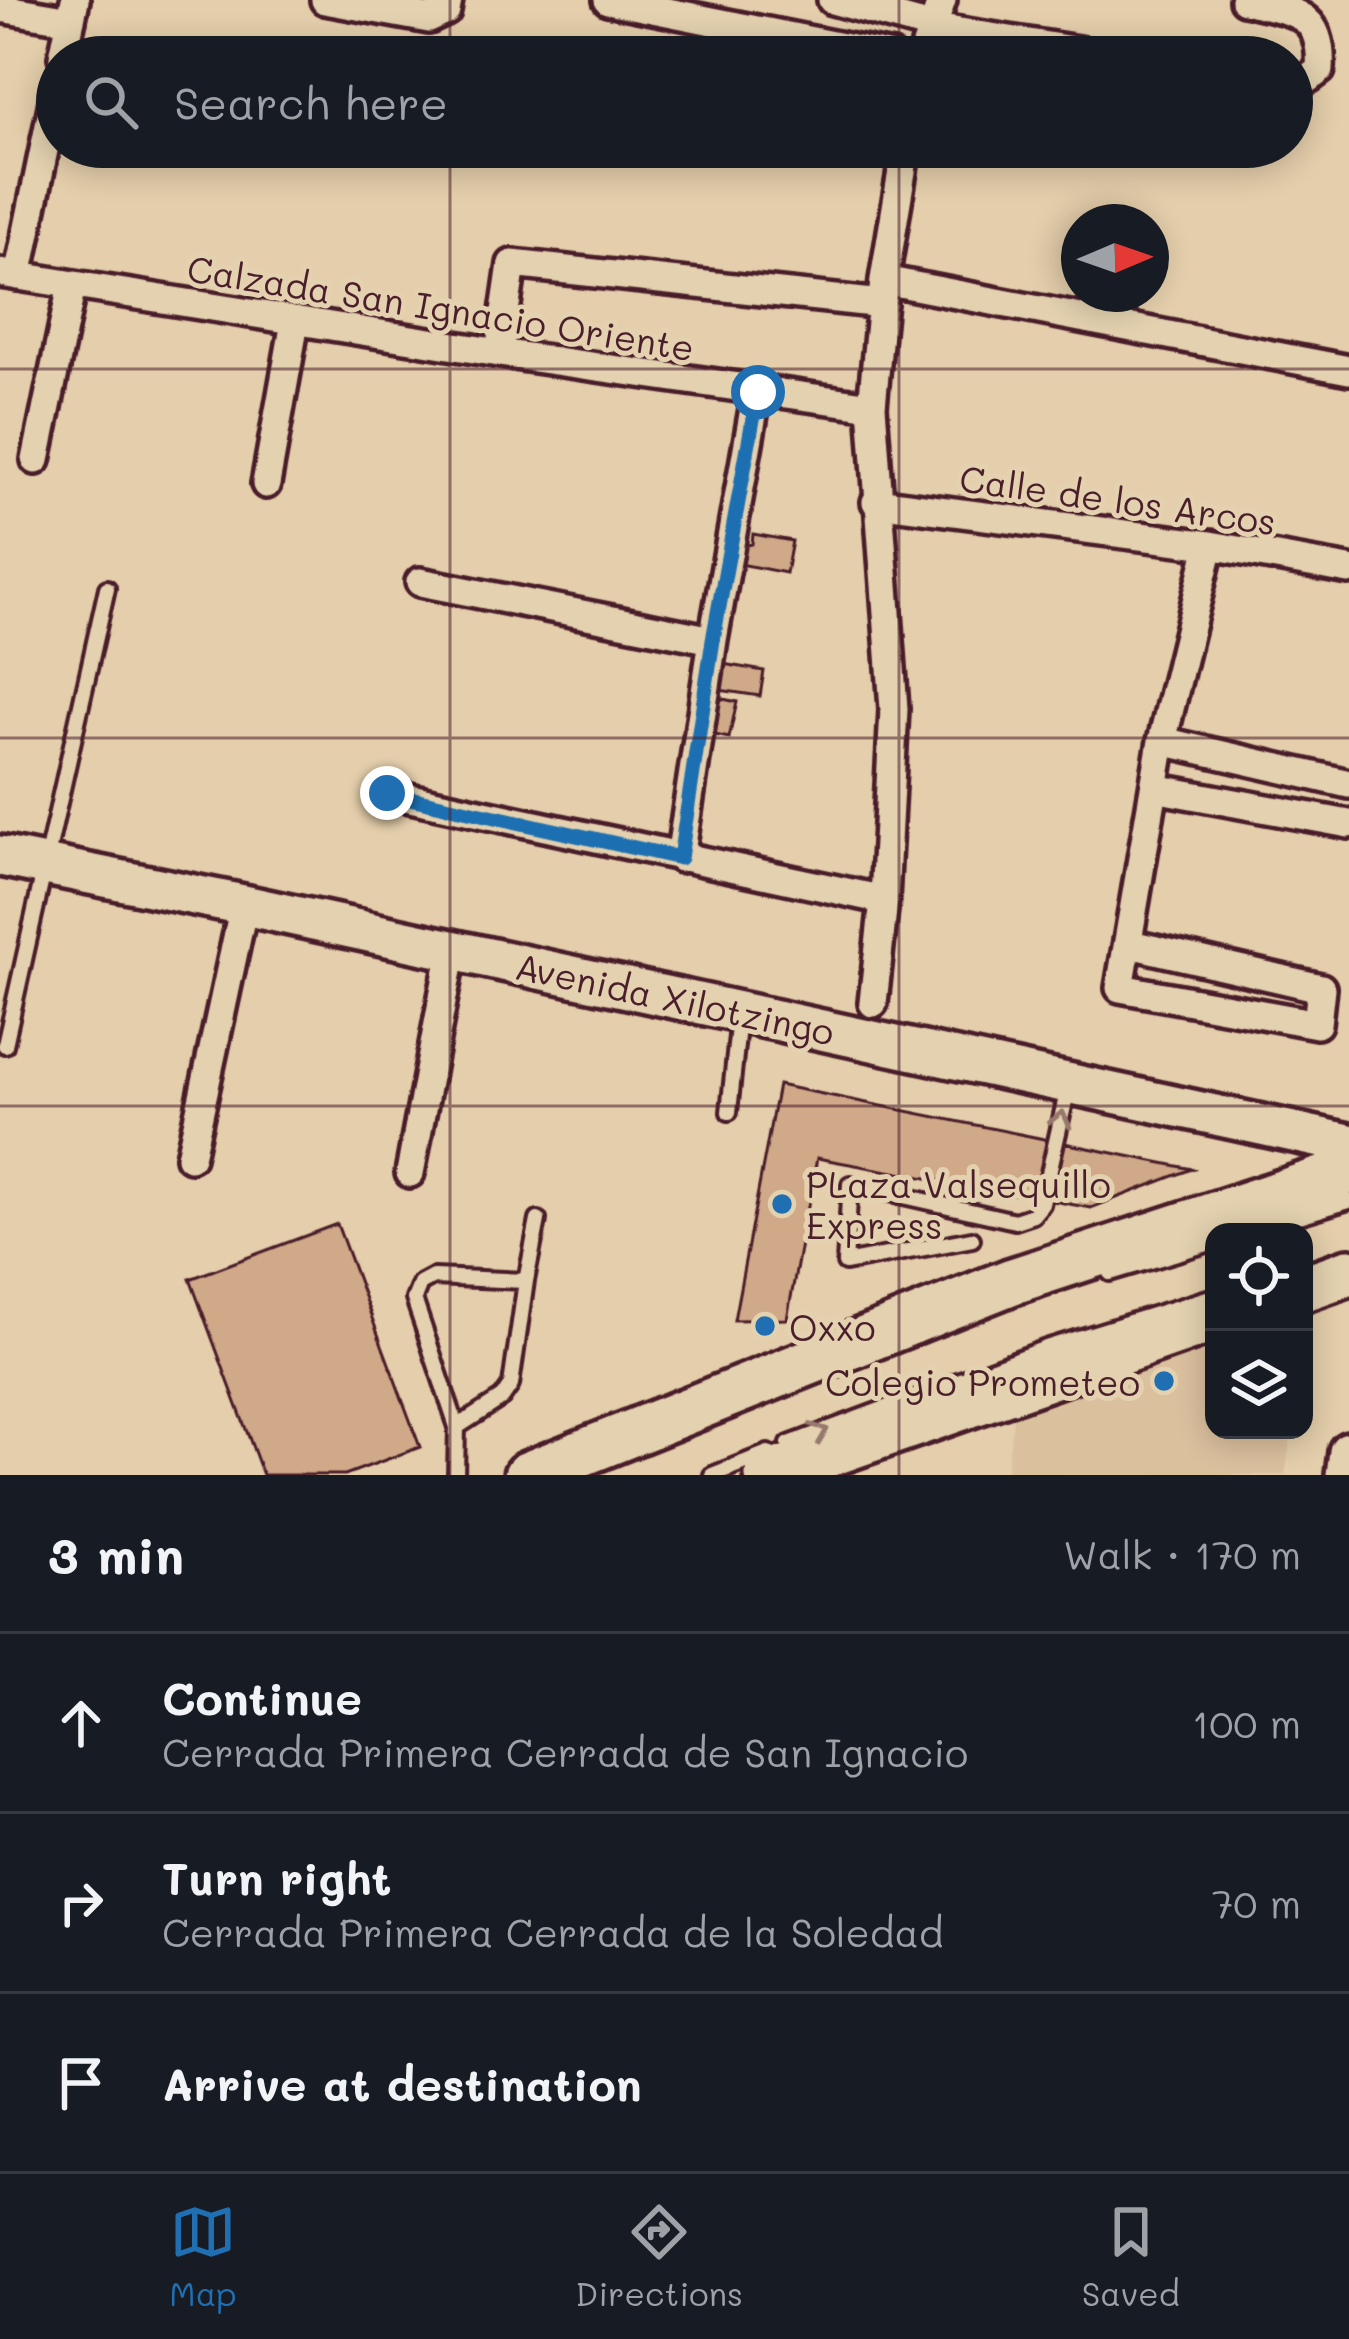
<!DOCTYPE html>
<html lang="en">
<head>
<meta charset="utf-8">
<style>
	body { margin:0; font-family:Mali,sans-serif; background:#242831; color:#f1f3f6 }
	.controls { position:absolute; right:36px; bottom:36px; display:grid; overflow:hidden; border-radius:24px; box-shadow:0 6px 30px #0003 }
	.controls button { width:108px; height:108px; display:grid; place-items:center; padding:0; border:0; border-bottom:3px solid #363941; background:#171b24; color:#f1f3f6; font:60px sans-serif }
	.compass { position:absolute; left:1061px; top:204px; width:108px; height:108px; border-radius:50%; background:#171b24; box-shadow:0 6px 30px #0003; rotate:88deg }
	.stop { position:absolute; width:36px; height:36px; margin:-27px; border:9px solid #1f6fb2; border-radius:50%; background:#fff }
	.stop.end { background:#1f6fb2; border-color:#fff; box-shadow:0 3px 12px #0008 }
	.list { margin:0; padding:0; list-style:none }
	h2 { display:flex; justify-content:space-between; align-items:center; height:156px; margin:0; padding:0 48px; font-size:51px }
	h2 small { font-size:39px; font-weight:400; color:#9ea1a6 }
	.list li { display:grid; grid-template-columns:78px 1fr auto; gap:36px; align-items:center; box-sizing:border-box; height:180px; padding:0 48px; border-top:3px solid #363941 }
	.list b { display:block; font-size:45px; white-space:nowrap }
	.list p { margin:0; font-size:39px; white-space:nowrap; color:#9ea1a6 }
	.list em { font-size:39px; font-style:normal; color:#9ea1a6 }
	.icon { flex:none; width:66px; height:66px; fill:none; stroke:currentColor; stroke-width:2; stroke-linecap:round; stroke-linejoin:round }
	.map { position:relative; flex:none; width:1349px; height:1475px; overflow:hidden }
	.search { position:absolute; background:#171b24; box-shadow:0 6px 30px #0003; left:36px; right:36px; top:36px; height:132px; display:flex; align-items:center; gap:30px; box-sizing:border-box; padding:0 42px; border-radius:66px; color:#9ea1a6; font-size:45px }
	.sheet { height:696px; background:#171b24 }
	nav { display:flex; justify-content:space-around; align-items:center; box-sizing:border-box; height:168px; border-top:3px solid #363941; background:#171b24; font-size:33px; color:#9ea1a6 }
	nav a { display:grid; justify-items:center; gap:6px }
	nav .on { color:#1f6fb2 }
	.map>svg:first-child { display:block }
</style>
</head>
<body>
<div class="map">
<svg width="1349" height="1475" viewBox="0 0 1349 1475">
	<rect width="100%" height="100%" fill="#e4ceab"/>
	<filter id="ink" filterUnits="userSpaceOnUse"><feTurbulence type="fractalNoise" baseFrequency=".00833" numOctaves="2"/><feDisplacementMap in="SourceGraphic" scale="24" xChannelSelector="R" yChannelSelector="G"/><feConvolveMatrix kernelMatrix="1 2 1 2 8 2 1 2 1" color-interpolation-filters="sRGB"/></filter>
	<g filter="url(#ink)">
		<path fill="#dbc09e" d="M1214,1348V1430H1292L1285,1475H1006L1014,1413Z"/>
		<path fill="#d0a988" stroke="#4a1f2b" stroke-width="3" d="M753,534L792,541L786,573L740,564L743,546L752,544Z
			M723,664L764,671L760,696L719,690Z
			M714,697L737,702L729,738L706,733Z
			M778,1085L1192,1169L1091,1208L817,1158L787,1319L734,1320Z
			M337,1224L420,1447L345,1475H263L190,1279Z"/>
		<g fill="none" stroke-linecap="round" stroke-linejoin="round">
			<g stroke="#4a1f2b" stroke-width="22">
				<path id="lane" d="M5,1045L107,588
					M729,1112L739,1017
					M1246,1232L1349,1201
					M972,1239L845,1263L850,1184L1015,1221L1033,1215L1042,1204L1068,1088
					M1110,1273L1214,1242
					M457,1427L502,1398L511,1385L526,1281
					M789,1444L1046,1348L1214,1296
					M456,1475L457,1427L414,1299L420,1284L433,1277L526,1281L538,1220
					M712,1475L768,1453"/>
			</g>
			<g stroke="#4a1f2b" stroke-width="36">
				<path id="street" d="M325,0L429,19L446,11L448,0
					M608,0L892,57
					M832,0L935,28L1116,57
					M1244,0C1292,12 1324,10 1320,70L1309,78L1292,83
					M0,8L71,20
					M63,57L75,0
					M922,57L942,0
					M0,273L499,353L872,406
					M18,276L57,87
					M884,280L1349,370
					M499,353L512,264L882,304
					M36,460L72,285
					M266,484L295,322
					M876,502L1210,545L1349,570
					M420,582L713,640
					M1162,741L1349,784
					M1154,788L1349,824
					M387,793L884,900
					M680,858L713,640L757,392
					M1130,944L1321,988L1317,1024L1120,988L1162,741L1210,545
					M873,1003L884,900L894,709L872,406L884,280L906,147
					M190,1157L244,905
					M410,1173L452,949"/>
			</g>
			<g stroke="#4a1f2b" stroke-width="48">
				<path id="secondary" d="M0,856L244,905L1349,1144
					M1346,1475L1349,1452"/>
			</g>
			<g stroke="#4a1f2b" stroke-width="54">
				<path id="primary" d="M1304,1288L1349,1272
					M527,1475L1010,1282L1349,1171
					M768,1475L1214,1319"/>
			</g>
			<use href="#lane" stroke="#e3d1af" stroke-width="14"/>
			<use href="#street" stroke="#e3d1af" stroke-width="27"/>
			<use href="#secondary" stroke="#e3d1af" stroke-width="39"/>
			<use href="#primary" stroke="#e3d1af" stroke-width="45"/>
		</g>
		<defs><path id="oneway-chevron" d="M-2-3.5L2.5 0L-2 3.5" fill="none" stroke-width="1.6" stroke-linecap="round" stroke-linejoin="round" transform="scale(3)"/></defs>
		<g stroke="#96786d">
			<use href="#oneway-chevron" transform="translate(1061 1119) rotate(-77)"/>
			<use href="#oneway-chevron" transform="translate(820 1432) rotate(-22)"/>
		</g>
	</g>
	<g fill="none" stroke-linecap="round" stroke-linejoin="round" filter="url(#ink)">
		<path stroke="#1f6fb2" stroke-width="15" d="M387,793L680,858L713,640L758,392"/>
	</g>
	<path fill="none" stroke="#4a1f2b" stroke-width="3" stroke-opacity="0.55" d="M450,0V57M899,0V57M450,147V1475M899,147V1475M0,369H1349M0,738H1349M0,1106H1349"/>
	<g fill="#1f6fb2" stroke="#e3d1af" stroke-width="4.5">
		<circle cx="782" cy="1204" r="12"/>
		<circle cx="765" cy="1326" r="12"/>
		<circle cx="1164" cy="1381" r="12"/>
	</g>
	<g text-anchor="middle" dominant-baseline="central" stroke-width="10" stroke-linejoin="round" paint-order="stroke">
		<g font-size="36" fill="#4a1f2b" stroke="#e3d1af">
			<text transform="translate(441 307) rotate(9)">Calzada San Ignacio Oriente</text>
			<text transform="translate(1118 499) rotate(8)">Calle de los Arcos</text>
			<text transform="translate(675 998) rotate(12)">Avenida Xilotzingo</text>
		</g>
		<g font-size="36" fill="#4a1f2b" stroke="#e3d1af" text-anchor="start">
			<text x="806" y="1183">PLaza Valsequillo<tspan x="806" dy="41">Express</tspan></text>
			<text x="789" y="1326">Oxxo</text>
			<text x="1140" y="1381" text-anchor="end">Colegio Prometeo</text>
		</g>
	</g>
</svg>
<div class="controls">
<button><svg class="icon" aria-label="locate" viewBox="0 0 24 24"><circle cx="12" cy="12" r="6"/><path d="M12 2v4M12 18v4M2 12h4M18 12h4"/></svg></button>
<button><svg class="icon" aria-label="layers" viewBox="0 0 24 24"><path d="M12 4l9 5-9 5-9-5zM3 14l9 5 9-5"/></svg></button>
</div>
<svg class="compass" viewBox="-18 -18 36 36"><path d="M0-13l5 13h-10z" fill="#e53935"/><path d="M0 13l5-13h-10z" fill="#9ea1a6"/></svg>
<div class="stop" style="left:758px;top:392px"></div>
<div class="stop end" style="left:387px;top:793px"></div>
<div class="search"><svg class="icon" aria-label="search" viewBox="0 0 24 24"><circle cx="10" cy="10" r="6"/><path d="M15 15l6 6"/></svg>Search here</div>
</div>
<section class="sheet">
<h2>3 min<small>Walk · 170 m</small></h2>
<ul class="list">
<li><svg class="icon" aria-label="ahead" viewBox="0 0 24 24"><path d="M12 20V5M6 11l6-6 6 6"/></svg><div><b>Continue</b><p>Cerrada Primera Cerrada de San Ignacio</p></div><em>100 m</em></li>
<li><svg class="icon" aria-label="right" viewBox="0 0 24 24"><path d="M7 20v-9h11M14 6l5 5-5 5"/></svg><div><b>Turn right</b><p>Cerrada Primera Cerrada de la Soledad</p></div><em>70 m</em></li>
<li><svg class="icon" aria-label="arrive" viewBox="0 0 24 24"><path d="M6 21V4h12l-3 4 3 4H6"/></svg><div><b>Arrive at destination</b></div></li>
</ul>
</section>
<nav>
<a class="on"><svg class="icon" aria-label="map" viewBox="0 0 24 24"><path d="M3 6l6-2 6 2 6-2v14l-6 2-6-2-6 2zM9 4v14M15 6v14"/></svg>Map</a>
<a><svg class="icon" aria-label="directions" viewBox="0 0 24 24"><path d="M12 3l9 9-9 9-9-9zM9 14v-3h6M13 9l2 2-2 2"/></svg>Directions</a>
<a><svg class="icon" aria-label="saved" viewBox="0 0 24 24"><path d="M7 4h10v16l-5-4-5 4z"/></svg>Saved</a>
</nav>
</body>
</html>
